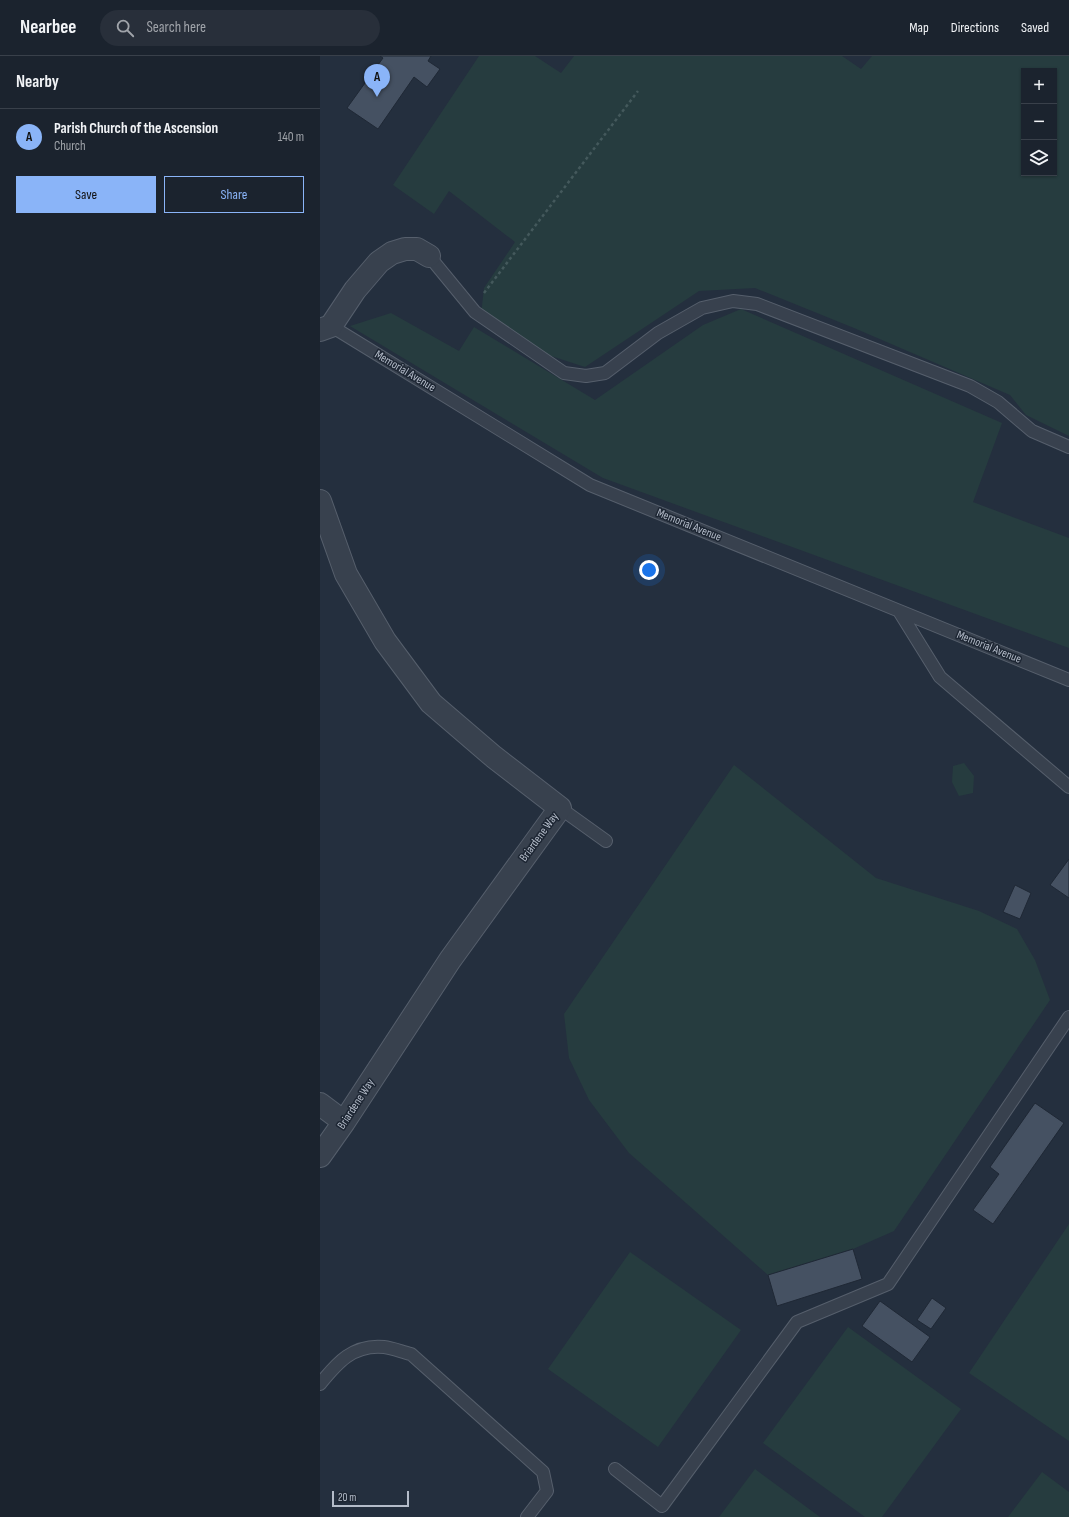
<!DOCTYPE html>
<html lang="en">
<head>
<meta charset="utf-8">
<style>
	body { margin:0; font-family:"Sofia Sans Condensed",sans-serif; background:#282f3a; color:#f1f3f6 }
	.controls { position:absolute; right:12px; top:12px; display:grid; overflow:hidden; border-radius:0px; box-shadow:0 1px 3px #0004 }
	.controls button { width:36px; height:36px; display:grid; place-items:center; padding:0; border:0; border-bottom:1px solid #39404a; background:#1b232e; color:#f1f3f6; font:20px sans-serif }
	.scale { position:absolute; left:12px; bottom:10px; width:77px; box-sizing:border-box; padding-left:4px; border:2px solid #b4bcc9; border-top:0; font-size:11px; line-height:14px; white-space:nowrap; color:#b4bcc9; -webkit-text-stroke:3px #1d2633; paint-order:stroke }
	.you { position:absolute; left:329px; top:514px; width:14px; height:14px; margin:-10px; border:3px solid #fff; border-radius:50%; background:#1a73e8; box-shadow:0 0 0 6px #1a73e833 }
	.badge { display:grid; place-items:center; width:26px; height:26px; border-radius:50%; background:#8ab4f8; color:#111; font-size:13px; font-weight:700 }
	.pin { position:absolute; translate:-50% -33px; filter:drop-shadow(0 1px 2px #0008) }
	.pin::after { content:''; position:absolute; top:21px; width:14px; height:12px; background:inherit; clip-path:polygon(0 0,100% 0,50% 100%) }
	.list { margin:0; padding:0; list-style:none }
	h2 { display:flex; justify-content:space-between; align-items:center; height:52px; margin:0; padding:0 16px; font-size:17px }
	h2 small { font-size:13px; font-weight:400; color:#a0a4aa }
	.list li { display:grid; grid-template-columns:26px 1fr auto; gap:12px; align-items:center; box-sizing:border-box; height:56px; padding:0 16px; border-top:1px solid #39404a }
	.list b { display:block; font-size:15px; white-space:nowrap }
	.list p { margin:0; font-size:13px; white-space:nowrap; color:#a0a4aa }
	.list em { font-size:13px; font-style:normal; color:#a0a4aa }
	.actions { display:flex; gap:8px; padding:12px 16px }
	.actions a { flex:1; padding:9px 0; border:1px solid #8ab4f8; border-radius:0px; text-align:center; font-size:14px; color:#8ab4f8 }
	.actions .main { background:#8ab4f8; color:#111 }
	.icon { flex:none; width:22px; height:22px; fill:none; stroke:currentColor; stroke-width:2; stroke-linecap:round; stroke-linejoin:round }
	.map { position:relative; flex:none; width:749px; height:1461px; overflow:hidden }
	header { display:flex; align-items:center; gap:24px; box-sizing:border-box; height:56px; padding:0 20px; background:#1b232e; border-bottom:1px solid #39404a }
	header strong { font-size:19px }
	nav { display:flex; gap:22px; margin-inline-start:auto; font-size:14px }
	.search { width:280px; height:36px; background:#282f3a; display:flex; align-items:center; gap:10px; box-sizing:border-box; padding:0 14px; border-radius:22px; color:#a0a4aa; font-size:15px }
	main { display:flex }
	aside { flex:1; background:#1b232e }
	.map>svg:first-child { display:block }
</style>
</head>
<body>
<header>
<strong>Nearbee</strong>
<div class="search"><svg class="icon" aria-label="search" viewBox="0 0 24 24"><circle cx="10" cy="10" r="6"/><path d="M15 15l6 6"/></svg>Search here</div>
<nav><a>Map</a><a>Directions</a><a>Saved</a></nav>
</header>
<main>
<aside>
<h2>Nearby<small></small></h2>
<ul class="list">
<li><span class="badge">A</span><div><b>Parish Church of the Ascension</b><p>Church</p></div><em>140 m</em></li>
</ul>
<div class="actions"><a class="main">Save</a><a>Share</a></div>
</aside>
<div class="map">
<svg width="749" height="1461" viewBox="0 0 749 1461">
	<rect width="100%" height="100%" fill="#242f3e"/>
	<path fill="#263c3f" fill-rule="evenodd" d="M159,0H215L241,17L254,0H522L541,13L552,0H749V380L706,359L690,339L534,272L435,232L379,235L265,311L228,299L161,259L164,232L195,186L129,135L114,158L73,129ZM704,15H734V117H704Z
		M421,253L682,367L653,446L749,482V592L283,422L30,270L71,257L139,295L154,271L275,344L383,269Z
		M644,707L654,720L653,737L639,740L632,726L633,710Z
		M414,709L556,822L659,855L697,873L715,904L730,944L574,1175L533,1193L448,1219L309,1097L269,1044L249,1002L244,958Z
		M749,1168V1385L649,1317Z
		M310,1196L421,1274L338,1391L228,1313Z
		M528,1271L641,1353L562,1461H545L443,1387Z
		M435,1413L500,1461H399Z
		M722,1416L749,1436V1461H688Z"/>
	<path fill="#455162" stroke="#1f2835" d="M60,0H111L108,5L120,13L107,31L94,21L58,73L27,52L63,2Z
		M749,803V842L730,829Z
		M695,829L711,837L700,863L683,856Z
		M715,1047L744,1067L673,1168L653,1154L679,1118L670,1111Z
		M533,1193L542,1223L457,1250L448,1219Z
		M612,1242L626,1252L611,1273L597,1264Z
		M560,1245L610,1281L592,1306L542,1270Z"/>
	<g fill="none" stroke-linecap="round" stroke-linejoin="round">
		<g stroke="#565f6c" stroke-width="14">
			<path id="lane" d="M109,200L155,256L244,317L266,320L285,317L338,277L382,252L413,245L437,248L650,330L678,346L712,375L749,391
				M11,270L270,429L749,624
				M579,555L620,621L749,731
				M240,752L286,785
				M0,1328C17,1307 33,1288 64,1291C73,1292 82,1296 91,1298L223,1416L227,1435L207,1461
				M295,1413L342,1450L477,1266L568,1228L749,961"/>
		</g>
		<g stroke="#565f6c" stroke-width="24">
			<path id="street" d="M0,274L11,270L35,234L59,206L72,197L85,193H97L109,200
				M0,445L26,518L65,585L111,647L174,701L240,752L130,904L24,1066L0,1100
				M0,1048L24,1066"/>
		</g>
		<path stroke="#44595c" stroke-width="2.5" stroke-dasharray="3 3" stroke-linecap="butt" d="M164,237L318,35"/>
		<use href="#lane" stroke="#38414e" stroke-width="12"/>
		<use href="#street" stroke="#38414e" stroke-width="22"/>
	</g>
	<g text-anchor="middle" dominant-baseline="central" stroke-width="3" stroke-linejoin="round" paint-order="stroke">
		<g font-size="12" fill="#b4bcc9" stroke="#1d2633">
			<text transform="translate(85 315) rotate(31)">Memorial Avenue</text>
			<text transform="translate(369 469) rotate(22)">Memorial Avenue</text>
			<text transform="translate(669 591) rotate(22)">Memorial Avenue</text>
			<text transform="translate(219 781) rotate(-54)">Briardene Way</text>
			<text transform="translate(36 1048) rotate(-57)">Briardene Way</text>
		</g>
	</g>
</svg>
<div class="controls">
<button>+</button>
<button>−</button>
<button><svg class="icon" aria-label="layers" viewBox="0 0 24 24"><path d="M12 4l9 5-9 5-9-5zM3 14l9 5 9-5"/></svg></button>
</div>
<div class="scale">20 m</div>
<div class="you"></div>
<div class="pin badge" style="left:57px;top:41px">A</div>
</div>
</main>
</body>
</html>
